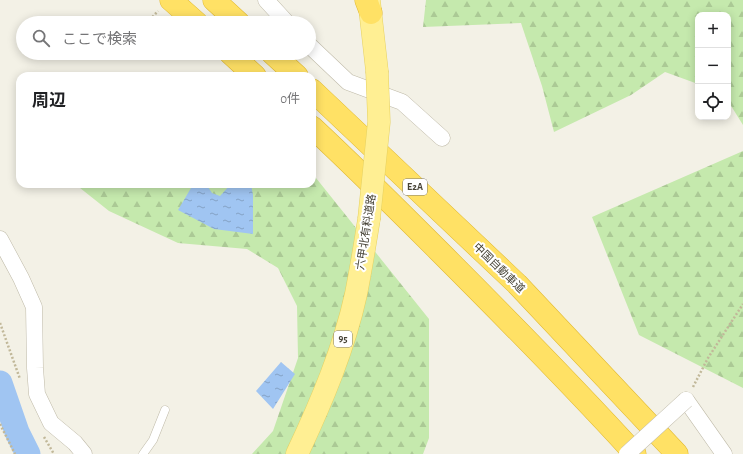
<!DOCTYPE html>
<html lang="ja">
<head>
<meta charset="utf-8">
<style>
	body { margin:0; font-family:"Alegreya Sans","Noto Sans JP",sans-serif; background:#f6f6f6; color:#202124 }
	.controls { position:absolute; right:12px; top:12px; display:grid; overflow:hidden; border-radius:8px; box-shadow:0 2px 10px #0003 }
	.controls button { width:36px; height:36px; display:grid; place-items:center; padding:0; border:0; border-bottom:1px solid #e0e0e0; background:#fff; color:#202124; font:20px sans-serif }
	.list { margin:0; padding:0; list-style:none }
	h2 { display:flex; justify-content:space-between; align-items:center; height:52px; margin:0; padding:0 16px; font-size:17px }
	h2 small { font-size:13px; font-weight:400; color:#757577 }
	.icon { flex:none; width:22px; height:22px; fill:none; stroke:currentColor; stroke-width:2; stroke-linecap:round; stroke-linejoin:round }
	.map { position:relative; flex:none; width:743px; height:454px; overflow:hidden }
	.search { position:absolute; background:#fff; box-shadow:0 2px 10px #0003; left:16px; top:16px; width:300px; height:44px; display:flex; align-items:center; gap:10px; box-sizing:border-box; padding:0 14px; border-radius:22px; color:#757577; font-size:15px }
	.panel { position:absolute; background:#fff; box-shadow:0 2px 10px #0003; left:16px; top:72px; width:300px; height:116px; border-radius:12px }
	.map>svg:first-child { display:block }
</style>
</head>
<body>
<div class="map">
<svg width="743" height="454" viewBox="0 0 743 454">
	<defs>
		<pattern id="forest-firs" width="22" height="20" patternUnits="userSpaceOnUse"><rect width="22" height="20" fill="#c5e9ad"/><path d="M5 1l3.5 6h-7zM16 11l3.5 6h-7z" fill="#abc995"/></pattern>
		<pattern id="water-ripples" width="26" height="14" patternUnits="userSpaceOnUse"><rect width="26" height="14" fill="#a0c5f2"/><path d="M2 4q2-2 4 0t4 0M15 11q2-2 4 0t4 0" fill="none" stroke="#84a2c5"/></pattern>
	</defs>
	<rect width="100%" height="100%" fill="#f3f1e6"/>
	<path fill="url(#forest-firs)" d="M426,0H743V125L728,101V15H698V84L665,72L631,95L554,132L542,86L521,23L423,27Z
		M743,151V388L639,335L592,217Z
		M312,173L429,319V438L423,454H252L273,431L298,358L297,306L278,268L247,249L178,243L109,211L75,184H312Z"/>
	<path fill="url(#water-ripples)" d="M198,184H206L212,193L220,196L231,184H251L253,195V234L214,229L178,210L191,188Z
		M281,362L295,374L273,409L256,391Z"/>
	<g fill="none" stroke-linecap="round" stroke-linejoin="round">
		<path stroke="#a0c5f2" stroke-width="25" d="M0,383L17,432L28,454"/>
		<g stroke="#bfbaa8" stroke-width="9">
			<path id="service" d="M143,454L153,440L165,410"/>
		</g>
		<g stroke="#bfbaa8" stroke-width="17">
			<path id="minor" d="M266,0L287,23
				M309,45L348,82L402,102L442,138
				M0,239L21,278L34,307L35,368L37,394L51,423L75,443L84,454
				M686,400L724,454"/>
		</g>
		<g stroke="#e6d160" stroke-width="23">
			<path id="primary" d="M369,0L377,71
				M297,454C321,403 344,349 356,294C361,269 365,244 369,219"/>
		</g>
		<g stroke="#e1b932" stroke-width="23">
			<path id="motorway" d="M171,0L197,23
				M214,0L239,23
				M366,0L371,13
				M230,53L255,76
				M272,53L297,76
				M312,90L517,284L677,454
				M312,127C355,167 396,208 438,250C505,317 571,384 635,454"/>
		</g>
		<path stroke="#c1b899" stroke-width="2.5" stroke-dasharray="2 2" stroke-linecap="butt" d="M147,23L158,11
			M0,323L20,379
			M693,387L708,358L743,304
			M0,424L15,454
			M44,437L54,454"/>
		<use href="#service" stroke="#fff" stroke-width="8"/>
		<use href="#minor" stroke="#fff" stroke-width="16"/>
		<use href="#primary" stroke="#ffef93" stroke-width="22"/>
		<use href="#motorway" stroke="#ffe165" stroke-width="22"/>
		<g stroke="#bfbaa8" stroke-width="17" stroke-linecap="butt">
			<path id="minor-bridge" d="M627,454L686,400"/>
		</g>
		<g stroke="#e6d160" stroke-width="23" stroke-linecap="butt">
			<path id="primary-bridge" d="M369,219L379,122L377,71"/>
		</g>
		<use href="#minor-bridge" stroke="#fff" stroke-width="16"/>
		<use href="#primary-bridge" stroke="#ffef93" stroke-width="22"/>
	</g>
	<g text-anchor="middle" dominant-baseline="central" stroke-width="4" stroke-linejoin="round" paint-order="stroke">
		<g fill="#fff" stroke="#7e7b72" stroke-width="1">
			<rect x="403" y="179" width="24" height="16" rx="3"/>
			<rect x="334" y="331" width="18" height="16" rx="3"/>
		</g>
		<g font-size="10" font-weight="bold" fill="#464235">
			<text x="415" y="187">E2A</text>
			<text x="343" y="339">95</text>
		</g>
		<g font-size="11" fill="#464235" stroke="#fff">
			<text transform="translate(366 232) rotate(-81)">六甲北有料道路</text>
			<text transform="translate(499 268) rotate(44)">中国自動車道</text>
		</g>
	</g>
</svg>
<div class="controls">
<button>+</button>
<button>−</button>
<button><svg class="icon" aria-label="locate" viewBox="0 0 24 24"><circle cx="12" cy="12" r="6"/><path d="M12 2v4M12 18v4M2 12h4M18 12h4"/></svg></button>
</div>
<div class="search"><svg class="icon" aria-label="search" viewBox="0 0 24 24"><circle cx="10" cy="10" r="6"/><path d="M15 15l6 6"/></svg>ここで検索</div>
<section class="panel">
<h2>周辺<small>0件</small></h2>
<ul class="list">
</ul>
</section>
</div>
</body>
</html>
